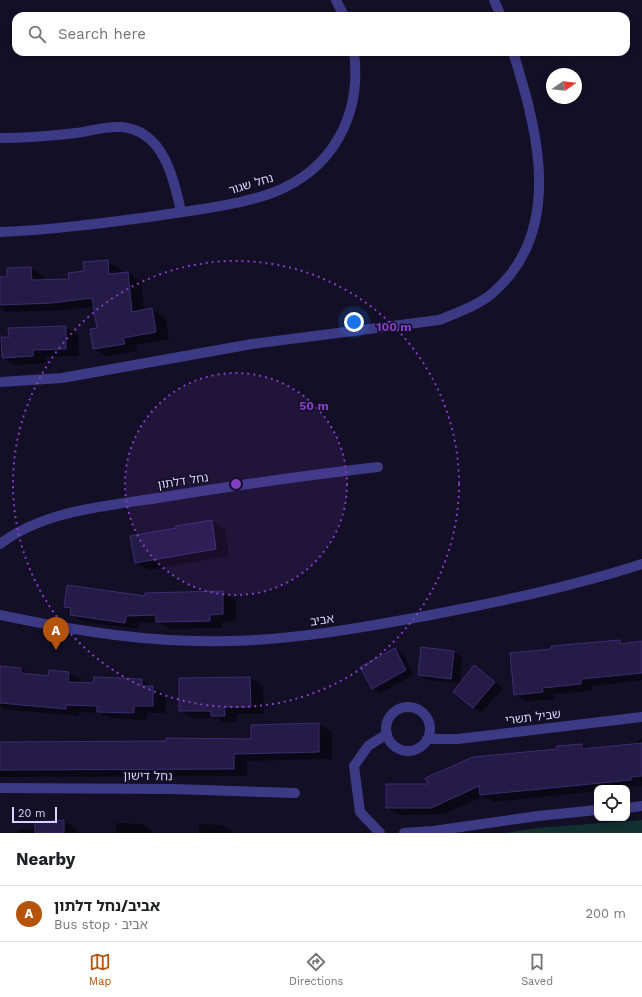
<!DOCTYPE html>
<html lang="en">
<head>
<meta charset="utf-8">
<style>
	body { margin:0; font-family:"Work Sans","Noto Sans Hebrew",sans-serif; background:#f6f6f6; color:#202124 }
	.controls { position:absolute; right:12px; bottom:12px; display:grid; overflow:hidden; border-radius:8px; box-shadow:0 2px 6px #0003 }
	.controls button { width:36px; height:36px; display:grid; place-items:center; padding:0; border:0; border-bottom:1px solid #e0e0e0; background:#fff; color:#202124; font:20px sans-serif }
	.compass { position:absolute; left:546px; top:68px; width:36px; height:36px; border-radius:50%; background:#fff; box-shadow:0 2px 6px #0003; rotate:76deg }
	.scale { position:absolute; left:12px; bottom:10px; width:45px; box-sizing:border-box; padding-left:4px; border:2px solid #d9d4ff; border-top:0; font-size:11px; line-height:14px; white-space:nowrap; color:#d9d4ff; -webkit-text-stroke:3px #130f26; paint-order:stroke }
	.you { position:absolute; left:354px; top:322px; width:14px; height:14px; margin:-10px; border:3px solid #fff; border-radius:50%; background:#1a73e8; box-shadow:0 0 0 6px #1a73e833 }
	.badge { display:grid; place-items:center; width:26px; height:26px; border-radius:50%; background:#b45309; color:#fff; font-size:13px; font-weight:700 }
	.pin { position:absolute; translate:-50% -33px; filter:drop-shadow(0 1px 2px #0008) }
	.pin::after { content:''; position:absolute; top:21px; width:14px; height:12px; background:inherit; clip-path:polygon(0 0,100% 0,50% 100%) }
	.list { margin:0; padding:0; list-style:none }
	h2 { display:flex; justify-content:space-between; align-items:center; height:52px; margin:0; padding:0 16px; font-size:17px }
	h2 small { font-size:13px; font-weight:400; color:#757577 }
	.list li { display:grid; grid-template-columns:26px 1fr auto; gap:12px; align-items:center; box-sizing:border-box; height:56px; padding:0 16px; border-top:1px solid #e0e0e0 }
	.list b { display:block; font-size:15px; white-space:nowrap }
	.list p { margin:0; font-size:13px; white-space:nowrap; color:#757577 }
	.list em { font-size:13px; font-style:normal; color:#757577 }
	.icon { flex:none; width:22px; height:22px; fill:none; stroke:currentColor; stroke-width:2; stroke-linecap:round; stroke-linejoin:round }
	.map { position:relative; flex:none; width:642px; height:833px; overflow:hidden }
	.search { position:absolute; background:#fff; box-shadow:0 2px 6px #0003; left:12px; right:12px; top:12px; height:44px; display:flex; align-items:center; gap:10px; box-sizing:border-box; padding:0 14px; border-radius:12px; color:#757577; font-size:15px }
	.sheet { height:108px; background:#fff }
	nav { display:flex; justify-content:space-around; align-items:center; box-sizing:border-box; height:56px; border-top:1px solid #e0e0e0; background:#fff; font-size:11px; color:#757577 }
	nav a { display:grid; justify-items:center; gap:2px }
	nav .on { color:#b45309 }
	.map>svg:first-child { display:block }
</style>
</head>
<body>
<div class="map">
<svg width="642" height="833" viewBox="0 0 642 833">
	<rect width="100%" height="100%" fill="#130f26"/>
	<path fill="#12302f" d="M642,820V833H505L536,828Z"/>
	<path fill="#0007" d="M107,262L120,269L121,274L128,273L141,281L144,311L152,310L165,317L169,339L136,345L137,351L107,356L94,349L91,330L98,328L94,306L66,310L6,312L0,308V278H8L31,268L44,276V281L70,280Z
		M65,327L78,334L79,356L46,357V363L16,365L5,359H0V338Z
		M212,521L225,529L229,556L149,570L136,563Z
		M223,592L236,600V621L222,622V628L170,629L158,622L138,623V629L85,622L72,615V611L65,607L146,597Z
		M619,641L624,644L642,642V680L592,686V691L553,694L554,699L527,701L515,695Z
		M395,649L403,654L414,675L381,693L373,688Z
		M454,652L462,657L460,683L427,680L419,675Z
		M0,667L21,669L33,675L49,677L50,671L69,673L82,680V684L142,680L166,695L165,713H147V720L111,718L101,713L79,712V716L4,709L0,706Z
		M475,667L503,688L482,712L473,707Z
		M250,678L263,686L264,714H237V722L225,723L217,718H193L180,711V679Z
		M319,724L332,732V759L247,761V776L0,777V743L167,742L252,740Z
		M642,739V786L597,788V791L493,802L484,796L444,814L400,815L387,808L429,785L558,750L581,745L589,749L638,744L637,740Z
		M64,821L77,829V833H18V830L36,829Z
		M116,823L142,824L155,833H116Z
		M199,824L222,825L235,833H199Z"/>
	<path fill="#241b47" stroke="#3b2d73" d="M108,260L109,274L128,272L132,312L152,308L156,332L123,338L125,344L93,349L90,329L97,328L92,298L52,303L0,305V277H7V268L31,267L32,280L69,279L68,273L84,271L83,262Z
		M66,326V349L33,350V356L2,358L1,337H9L8,328Z
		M212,520L216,549L135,563L130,536L176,528V526Z
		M67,585L145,596V593L223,591V614L210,615V621L156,622V615L126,616L125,623L70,615L71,608L64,607Z
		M620,640V644L642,641V673L581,679V684L542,688L543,692L514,695L510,653L551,649V646Z
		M421,647L454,651L451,679L418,675Z
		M395,648L406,670L372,689L360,667Z
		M474,665L495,682L473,708L453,692Z
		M0,666L21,668V673L48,676L49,670L69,672L68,682L93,683L94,677L142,679V686H153V706H134V713L97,712V706L66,705V709L0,703Z
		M250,677L251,707H224L225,716H211V711H179V678Z
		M319,723V752L234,754V769L0,770V742L166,741V738L251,739V725Z
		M642,743V776L631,777V780L480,795L479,786L431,808H386V784H428L425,778L473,757L557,749V746L582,744V749Z
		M64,820V833H35V822Z"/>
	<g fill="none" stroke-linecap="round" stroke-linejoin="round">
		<path stroke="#3d3a85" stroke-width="10" d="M336,0L344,16
			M494,0L501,16
			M0,138C25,138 51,136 76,133C91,131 105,126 121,127C163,130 174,178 181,212
			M0,232C52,230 104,223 156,216C194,210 235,206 272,193C333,170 362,115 354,52
			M0,382L62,378L252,344L439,320C454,314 469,309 483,300C494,294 502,284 510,275C560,212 535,122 513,52
			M0,544C47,508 113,506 170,496C239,485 308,475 378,467
			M0,615C75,631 151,643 227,641C294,640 360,628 425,616C498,602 571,587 642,564
			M386 729a22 22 0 1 1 44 0a22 22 0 1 1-44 0Z
			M427,739H458L642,717
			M0,788L172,789L295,793
			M627,808L642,806
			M380,833L360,812L354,766L368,746L387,734
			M404,833L433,831L538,816L597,810"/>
	</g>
	<circle cx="236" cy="484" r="111" fill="#843dc5" fill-opacity=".12"/>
	<g fill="none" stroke="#843dc5" stroke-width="2" stroke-dasharray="2 4">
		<circle cx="236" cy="484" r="111"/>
		<circle cx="236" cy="484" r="223"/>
	</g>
	<g text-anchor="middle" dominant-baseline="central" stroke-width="3" stroke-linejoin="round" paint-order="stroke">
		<g font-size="12" fill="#d9d4ff" stroke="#130f26">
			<text transform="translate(251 184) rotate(-17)">נחל שגור</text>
			<text transform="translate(183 481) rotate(-9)">נחל דלתון</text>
			<text transform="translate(322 620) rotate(-8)">אביב</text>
			<text transform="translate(533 717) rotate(-7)">שביל תשרי</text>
			<text transform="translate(148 776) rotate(1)">נחל דישון</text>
		</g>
	</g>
	<circle cx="236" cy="484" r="6" fill="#843dc5" stroke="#130f26" stroke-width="2"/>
	<g font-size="12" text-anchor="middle" font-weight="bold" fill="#843dc5" stroke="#130f26" stroke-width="3" stroke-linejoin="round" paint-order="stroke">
		<text x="394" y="331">100 m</text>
		<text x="314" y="410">50 m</text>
	</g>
</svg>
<div class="controls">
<button><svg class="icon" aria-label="locate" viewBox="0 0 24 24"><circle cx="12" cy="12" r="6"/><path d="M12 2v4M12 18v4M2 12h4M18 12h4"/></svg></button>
</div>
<svg class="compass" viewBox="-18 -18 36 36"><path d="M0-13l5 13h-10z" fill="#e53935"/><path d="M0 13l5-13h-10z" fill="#757577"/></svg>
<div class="scale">20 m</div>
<div class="you"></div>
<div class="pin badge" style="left:56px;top:650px">A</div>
<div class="search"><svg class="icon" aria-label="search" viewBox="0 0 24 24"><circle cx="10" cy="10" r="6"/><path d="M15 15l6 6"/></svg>Search here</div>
</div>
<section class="sheet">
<h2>Nearby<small></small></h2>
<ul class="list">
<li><span class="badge">A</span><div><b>אביב/נחל דלתון</b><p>Bus stop · אביב</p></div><em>200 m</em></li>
</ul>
</section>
<nav>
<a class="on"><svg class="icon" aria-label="map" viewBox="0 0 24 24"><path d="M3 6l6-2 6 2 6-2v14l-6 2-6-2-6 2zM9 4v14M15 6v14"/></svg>Map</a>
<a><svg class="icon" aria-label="directions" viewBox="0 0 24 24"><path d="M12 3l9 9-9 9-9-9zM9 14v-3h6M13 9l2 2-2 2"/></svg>Directions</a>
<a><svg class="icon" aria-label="saved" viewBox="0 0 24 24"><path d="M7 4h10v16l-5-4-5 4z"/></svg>Saved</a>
</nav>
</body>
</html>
